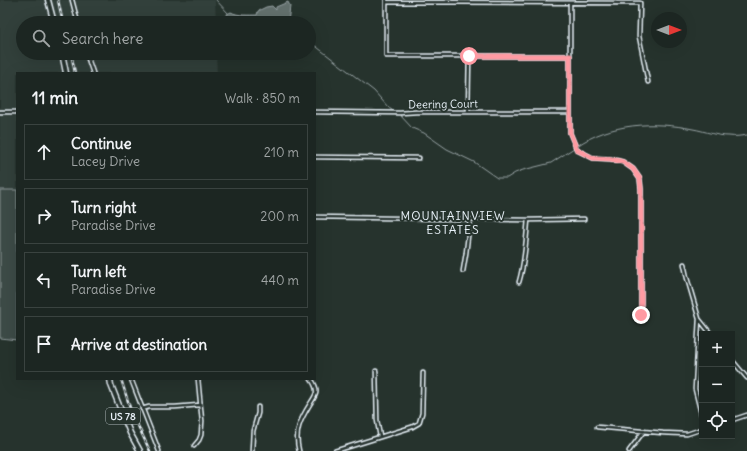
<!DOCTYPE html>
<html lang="en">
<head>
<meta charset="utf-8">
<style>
	body { margin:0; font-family:Delius,sans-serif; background:#252e2a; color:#f1f3f6 }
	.controls { position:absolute; right:12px; bottom:12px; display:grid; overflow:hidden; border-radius:0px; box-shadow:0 4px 16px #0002 }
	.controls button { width:36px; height:36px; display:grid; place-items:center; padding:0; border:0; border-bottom:1px solid #3a4340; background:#1c2622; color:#f1f3f6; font:20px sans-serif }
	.compass { position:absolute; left:651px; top:12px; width:36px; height:36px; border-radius:50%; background:#1c2622; box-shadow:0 4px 16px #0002; rotate:90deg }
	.stop { position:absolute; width:12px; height:12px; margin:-9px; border:3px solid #ff9aa2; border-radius:50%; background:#fff }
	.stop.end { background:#ff9aa2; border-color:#fff; box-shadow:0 1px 4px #0008 }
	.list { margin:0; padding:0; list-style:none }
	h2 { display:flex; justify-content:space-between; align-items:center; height:52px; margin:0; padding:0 16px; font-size:17px }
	h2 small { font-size:13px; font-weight:400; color:#a0a5a5 }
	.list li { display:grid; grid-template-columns:26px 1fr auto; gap:12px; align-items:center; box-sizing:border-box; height:56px; margin:0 8px 8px; padding:0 8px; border:1px solid #3a4340; border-radius:0px }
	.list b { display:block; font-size:15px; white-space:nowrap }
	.list p { margin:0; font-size:13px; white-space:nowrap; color:#a0a5a5 }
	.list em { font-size:13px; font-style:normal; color:#a0a5a5 }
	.icon { flex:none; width:22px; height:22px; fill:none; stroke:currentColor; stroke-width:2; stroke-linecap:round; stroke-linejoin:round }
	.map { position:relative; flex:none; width:747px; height:451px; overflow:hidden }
	.search { position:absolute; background:#1c2622; box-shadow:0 4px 16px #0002; left:16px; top:16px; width:300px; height:44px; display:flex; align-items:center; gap:10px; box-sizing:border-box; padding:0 14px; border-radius:22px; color:#a0a5a5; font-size:15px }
	.panel { position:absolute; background:#1c2622; box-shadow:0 4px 16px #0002; left:16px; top:72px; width:300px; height:308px; border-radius:0px }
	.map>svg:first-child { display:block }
</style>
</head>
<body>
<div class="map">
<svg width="747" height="451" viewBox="0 0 747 451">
	<rect width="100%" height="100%" fill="#26332d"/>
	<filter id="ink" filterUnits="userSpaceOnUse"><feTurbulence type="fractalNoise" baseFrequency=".025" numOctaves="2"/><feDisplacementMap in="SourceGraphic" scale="8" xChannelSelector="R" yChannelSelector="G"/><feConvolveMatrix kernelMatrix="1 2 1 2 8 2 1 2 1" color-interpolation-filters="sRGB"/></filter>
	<g filter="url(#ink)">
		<path fill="#333f3a" d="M0,0H215L216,23H23V53H216L217,73H17V190H0Z"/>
		<path fill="#3e4b47" stroke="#939ea0" d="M0,190H17V340L0,338Z"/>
		<path fill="#636f6d" stroke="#98a3a5" d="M288,2L290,6L288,23H228L226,22L228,19L227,14L231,12C238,16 249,15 257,15L258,11L266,7L272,6L276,10V7Z"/>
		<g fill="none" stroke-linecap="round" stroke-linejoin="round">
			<path stroke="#98a3a5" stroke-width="1" d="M216,0L228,13
				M309,41L374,91L388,107L393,111
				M400,115L412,128L424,133L447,149L474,162L497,178H507L515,173L523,170L551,163L574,148
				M577,146C610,123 654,121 693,129C705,131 716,136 729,136C735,137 741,136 747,135"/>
			<g stroke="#e8f1f8" stroke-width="5.5">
				<path id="street" d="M72,0L78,23
					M386,0V56H570
					M386,2L640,3L639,36L648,82
					M570,3V133L577,150L593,158L611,159L623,162L633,169L640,179L641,189V315
					M86,53L93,73
					M0,112H17
					M315,112L400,113L416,112H570
					M468,112L469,56
					M315,157L419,158
					M315,217L528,220L584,219
					M684,264L687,278L699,319L711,334
					M463,271L466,253L470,219
					M519,282C525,262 526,240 528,220
					M699,319L695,389L702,417
					M732,360L747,378
					M376,371L377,420L380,437
					M131,379L159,451
					M142,409L149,407H175L200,405
					M732,420L747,415
					M597,427L663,433L687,434L702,429
					M194,446L199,440L201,435L202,421L198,379
					M252,451L253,431L258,413V407
					M299,451C294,432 300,420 310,404C312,401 315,397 316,393C317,388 314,383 311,379
					M335,451L412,427L419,423L422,413L423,373
					M629,451L644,431"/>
			</g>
			<g stroke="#e8f1f8" stroke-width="7">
				<path id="primary" d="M48,0L54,23
					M62,53L66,73
					M110,379L111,385L130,433L140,451"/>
			</g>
			<use href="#street" stroke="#26332d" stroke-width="2.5"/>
			<use href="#primary" stroke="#26332d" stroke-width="4"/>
			<g stroke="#e8f1f8" stroke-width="2.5">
				<path id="rail" d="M58,0L63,23
					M71,53L75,73
					M121,379L131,411L150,451"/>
			</g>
			<use href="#rail" stroke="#26332d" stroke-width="1" stroke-dasharray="3" stroke-linecap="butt"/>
		</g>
	</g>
	<g fill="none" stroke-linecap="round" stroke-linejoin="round" filter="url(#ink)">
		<path stroke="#ff9aa2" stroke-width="5" d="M469,56H570V133L577,150L593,158L611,159L623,162L633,169L640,179L641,189V315"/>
	</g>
	<g text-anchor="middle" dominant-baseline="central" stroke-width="4" stroke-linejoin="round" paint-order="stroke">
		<rect fill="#26332d" stroke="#aeb8bb" stroke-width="1" x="106" y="408" width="34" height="16" rx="3"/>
		<g font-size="10" font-weight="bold" fill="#e8f1f8">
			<text x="123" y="416">US 78</text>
		</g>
		<g font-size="11" fill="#e8f1f8" stroke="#26332d">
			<text transform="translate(443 104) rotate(-1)">Deering Court</text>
		</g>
		<g font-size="12" letter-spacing="1" fill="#e8f1f8" stroke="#26332d">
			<text x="453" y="215">MOUNTAINVIEW<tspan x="453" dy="14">ESTATES</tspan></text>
		</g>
	</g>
</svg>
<div class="controls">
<button>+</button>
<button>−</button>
<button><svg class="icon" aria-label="locate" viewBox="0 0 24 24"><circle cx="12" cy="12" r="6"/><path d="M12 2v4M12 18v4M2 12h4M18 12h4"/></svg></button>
</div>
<svg class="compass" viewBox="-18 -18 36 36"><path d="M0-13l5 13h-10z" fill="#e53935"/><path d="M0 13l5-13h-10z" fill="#a0a5a5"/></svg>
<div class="stop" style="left:469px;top:56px"></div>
<div class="stop end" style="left:641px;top:315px"></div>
<div class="search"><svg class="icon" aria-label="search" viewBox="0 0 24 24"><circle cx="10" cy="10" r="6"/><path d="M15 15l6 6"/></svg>Search here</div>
<section class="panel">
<h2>11 min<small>Walk · 850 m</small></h2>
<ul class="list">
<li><svg class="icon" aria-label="ahead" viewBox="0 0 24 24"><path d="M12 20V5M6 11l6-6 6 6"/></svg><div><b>Continue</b><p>Lacey Drive</p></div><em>210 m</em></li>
<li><svg class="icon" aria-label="right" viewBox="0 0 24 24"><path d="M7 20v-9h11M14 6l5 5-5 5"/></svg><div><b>Turn right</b><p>Paradise Drive</p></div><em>200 m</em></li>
<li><svg class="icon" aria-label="left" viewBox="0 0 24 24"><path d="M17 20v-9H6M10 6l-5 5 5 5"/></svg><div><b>Turn left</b><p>Paradise Drive</p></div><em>440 m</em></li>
<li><svg class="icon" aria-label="arrive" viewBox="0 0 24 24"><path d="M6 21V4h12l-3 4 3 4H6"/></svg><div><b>Arrive at destination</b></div></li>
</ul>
</section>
</div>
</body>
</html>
